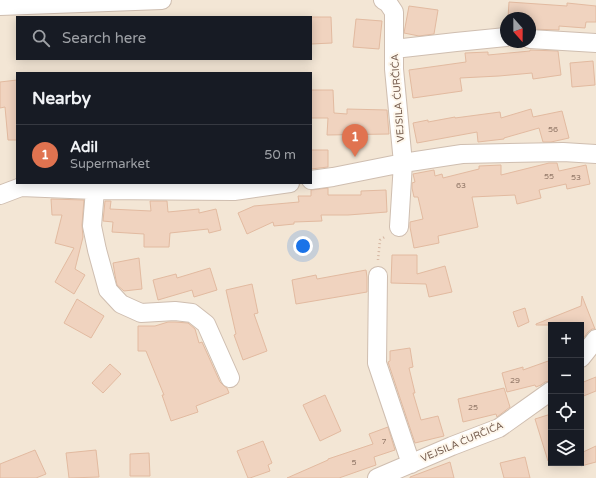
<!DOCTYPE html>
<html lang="en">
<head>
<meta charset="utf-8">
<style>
	body { margin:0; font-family:"Varela Round",sans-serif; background:#242831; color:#f1f3f6 }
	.controls { position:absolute; right:12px; bottom:12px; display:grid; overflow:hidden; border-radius:0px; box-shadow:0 2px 10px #0003 }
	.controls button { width:36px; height:36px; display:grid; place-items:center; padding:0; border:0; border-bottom:1px solid #363941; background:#171b24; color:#f1f3f6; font:20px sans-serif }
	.compass { position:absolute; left:500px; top:12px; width:36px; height:36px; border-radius:50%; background:#171b24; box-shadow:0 2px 10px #0003; rotate:159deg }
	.you { position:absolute; left:303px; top:246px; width:14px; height:14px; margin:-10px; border:3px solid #fff; border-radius:50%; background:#1a73e8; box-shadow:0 0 0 6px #1a73e833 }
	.badge { display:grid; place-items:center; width:26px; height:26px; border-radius:50%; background:#e07350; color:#fff; font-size:13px; font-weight:700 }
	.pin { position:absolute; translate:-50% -33px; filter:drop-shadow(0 1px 2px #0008) }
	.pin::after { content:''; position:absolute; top:21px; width:14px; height:12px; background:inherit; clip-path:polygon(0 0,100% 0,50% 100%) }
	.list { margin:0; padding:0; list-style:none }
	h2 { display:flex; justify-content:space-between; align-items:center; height:52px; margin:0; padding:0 16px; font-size:17px }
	h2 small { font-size:13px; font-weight:400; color:#9ea1a6 }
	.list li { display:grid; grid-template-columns:26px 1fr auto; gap:12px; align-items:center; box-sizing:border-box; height:60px; padding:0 16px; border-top:1px solid #363941 }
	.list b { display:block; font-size:15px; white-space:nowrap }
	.list p { margin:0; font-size:13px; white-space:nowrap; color:#9ea1a6 }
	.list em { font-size:13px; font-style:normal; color:#9ea1a6 }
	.icon { flex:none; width:22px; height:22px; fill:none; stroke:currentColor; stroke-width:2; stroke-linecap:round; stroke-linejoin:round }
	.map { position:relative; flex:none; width:596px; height:478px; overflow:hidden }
	.search { position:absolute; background:#171b24; box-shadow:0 2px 10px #0003; left:16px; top:16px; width:296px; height:44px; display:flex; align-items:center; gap:10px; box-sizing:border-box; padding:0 14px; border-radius:0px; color:#9ea1a6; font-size:15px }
	.panel { position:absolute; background:#171b24; box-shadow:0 2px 10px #0003; left:16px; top:72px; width:296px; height:112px; border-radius:0px }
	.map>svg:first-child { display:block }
</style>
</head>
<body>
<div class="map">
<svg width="596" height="478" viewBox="0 0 596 478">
	<rect width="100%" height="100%" fill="#fbf3e6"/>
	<path fill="#f3e6d5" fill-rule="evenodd" d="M0,0H596V478H0ZM17,17H311V59H17ZM506,18H530V42H506ZM17,73H311V183H17ZM551,325H581V463H551Z"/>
	<path fill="#f0d3bf" stroke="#e2baa0" d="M509,2L567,6V3L596,6V22H586L585,28L559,26V30L530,29V18H508Z
		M409,6L438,10L434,34L419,36L404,33Z
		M311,17H331L332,43L311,44Z
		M356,19L382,21L379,49L353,47Z
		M530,50L558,51L561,75L533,79L532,73L499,76L460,78L462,91L413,98L409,70L466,62L465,53L488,52V55L530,51Z
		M593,61L595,85L572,87L570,63Z
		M17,80V140H8L5,107L0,108V82Z
		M311,90H333L334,113L347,114V109L387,110L389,134L327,135L328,118H311Z
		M531,109L533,117L562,111L569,138L551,142H543L539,128L504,138V139L478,142L477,132L417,143L413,123L428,120V122L455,117V118L500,112L501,118Z
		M311,150H328V167L311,169Z
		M549,163H557L559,171L586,165L590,184L567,189L566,184L539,190L541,198L517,204L515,195L472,197L478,227L438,236L439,243L414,248L410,227V222L423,219L418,197H414L412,188V183L415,182L413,174L434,170L435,176L442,174L443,178L479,169V166L501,165V175Z
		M328,188V195H361V191L386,190L387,212L348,215H321L322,221L294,222V224L274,226L273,222L247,234L238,213L254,206L299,202L298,196H311V190Z
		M51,199L84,200L82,225L83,237L75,269L85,275L74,294L55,282L74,248L55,243L62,215H52Z
		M105,201H111L110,209L151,211L150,201H167L168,212L199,209V213L216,209L221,230L209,233L208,229L170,233L169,247H144V234L112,232L113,222L103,221Z
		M392,255H417V274L445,266L452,292L429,297L426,284L391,283Z
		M139,258L142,289L124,291L117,285L115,275L113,263Z
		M210,268L217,290L194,297L192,290L158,300L153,280L176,274L177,278Z
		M366,270L367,277V292L296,304L292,280L316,275L317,279Z
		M252,284L258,313L254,314L267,351L243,360L234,335L236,334L226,290Z
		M582,296L595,329H592L588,332L582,340H581V325H536V324L581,306Z
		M77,299L104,316L91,338L64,323Z
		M525,308L529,322L518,327L513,312Z
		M168,322H175L188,323L195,329L199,343L202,342L220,382L224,386L227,388L229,393L196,406L198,412L171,421L162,395H164L146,351H138V326H155Z
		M410,348L413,367L409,368L415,393H413L421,420L438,416L444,436L415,443L388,362L390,361V351Z
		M551,360V381L545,382L541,385L536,387L535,385L507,392L502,373L523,367V370Z
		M110,364L121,374L103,393L92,383Z
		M596,377V391L581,397V383Z
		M504,388L510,407L497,417L496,414L463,422L458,399Z
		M325,395L341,431L320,441L303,405Z
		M551,414V461H548L535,419Z
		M388,427L395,450L374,457L376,465L339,478H287L328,460V459L373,444L369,434Z
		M263,441L272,463L268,465L270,471L250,478H248L237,451Z
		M596,446V462L581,466V453Z
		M35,450L46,474L36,478H0V464Z
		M96,450L99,477L69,478L66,453Z
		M149,453L150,476H130V454Z
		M525,457L530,478H504L500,463Z
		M450,462L454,478H410V477Z"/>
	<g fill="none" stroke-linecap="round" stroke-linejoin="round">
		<g stroke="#cfbeb0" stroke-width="20">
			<path id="minor" d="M383,0L388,3L394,12V69L403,163L399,227
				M0,6L162,0
				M530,39L596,43
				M394,49L456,42L506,37
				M311,180L333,177L403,163L462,154L563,152L596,154
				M95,190L92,226L97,250L108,290L121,304L141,313L175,311L192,313L206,324L230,378
				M0,195L21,187L95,190L234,191L290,183
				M378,276L377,363L411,464
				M581,358L596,339
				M377,478L452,446L499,428L551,391"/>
		</g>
		<path stroke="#d5b6a2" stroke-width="2.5" stroke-dasharray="1 3" stroke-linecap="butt" d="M378,260L380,240L386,236"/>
		<use href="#minor" stroke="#fff" stroke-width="18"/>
	</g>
	<g text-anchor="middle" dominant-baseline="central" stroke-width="4" stroke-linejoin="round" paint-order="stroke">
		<g font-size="8" fill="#937969">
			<text x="553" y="129">56</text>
			<text x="549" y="176">55</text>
			<text x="576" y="177">53</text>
			<text x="461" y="185">63</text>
			<text x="515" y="380">29</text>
			<text x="473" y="407">25</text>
			<text x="384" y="441">7</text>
			<text x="354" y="462">5</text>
		</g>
		<g font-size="10" fill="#745b4c" stroke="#fef7ec">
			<text transform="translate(398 98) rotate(-94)">VEJSILA ĆURČIĆA</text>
			<text transform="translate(462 442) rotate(-23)">VEJSILA ĆURČIĆA</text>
		</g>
	</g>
</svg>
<div class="controls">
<button>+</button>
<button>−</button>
<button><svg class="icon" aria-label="locate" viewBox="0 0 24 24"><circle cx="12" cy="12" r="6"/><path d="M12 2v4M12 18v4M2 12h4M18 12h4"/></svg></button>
<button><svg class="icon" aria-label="layers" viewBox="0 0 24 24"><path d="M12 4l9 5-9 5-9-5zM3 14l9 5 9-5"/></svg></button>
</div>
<svg class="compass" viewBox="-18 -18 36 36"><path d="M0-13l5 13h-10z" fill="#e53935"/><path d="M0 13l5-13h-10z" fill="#9ea1a6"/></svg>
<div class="you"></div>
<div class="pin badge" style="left:355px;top:157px">1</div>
<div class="search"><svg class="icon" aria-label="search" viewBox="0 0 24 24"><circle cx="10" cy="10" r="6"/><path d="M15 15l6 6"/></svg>Search here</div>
<section class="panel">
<h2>Nearby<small></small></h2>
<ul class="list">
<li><span class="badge">1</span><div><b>Adil</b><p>Supermarket</p></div><em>50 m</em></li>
</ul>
</section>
</div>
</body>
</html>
